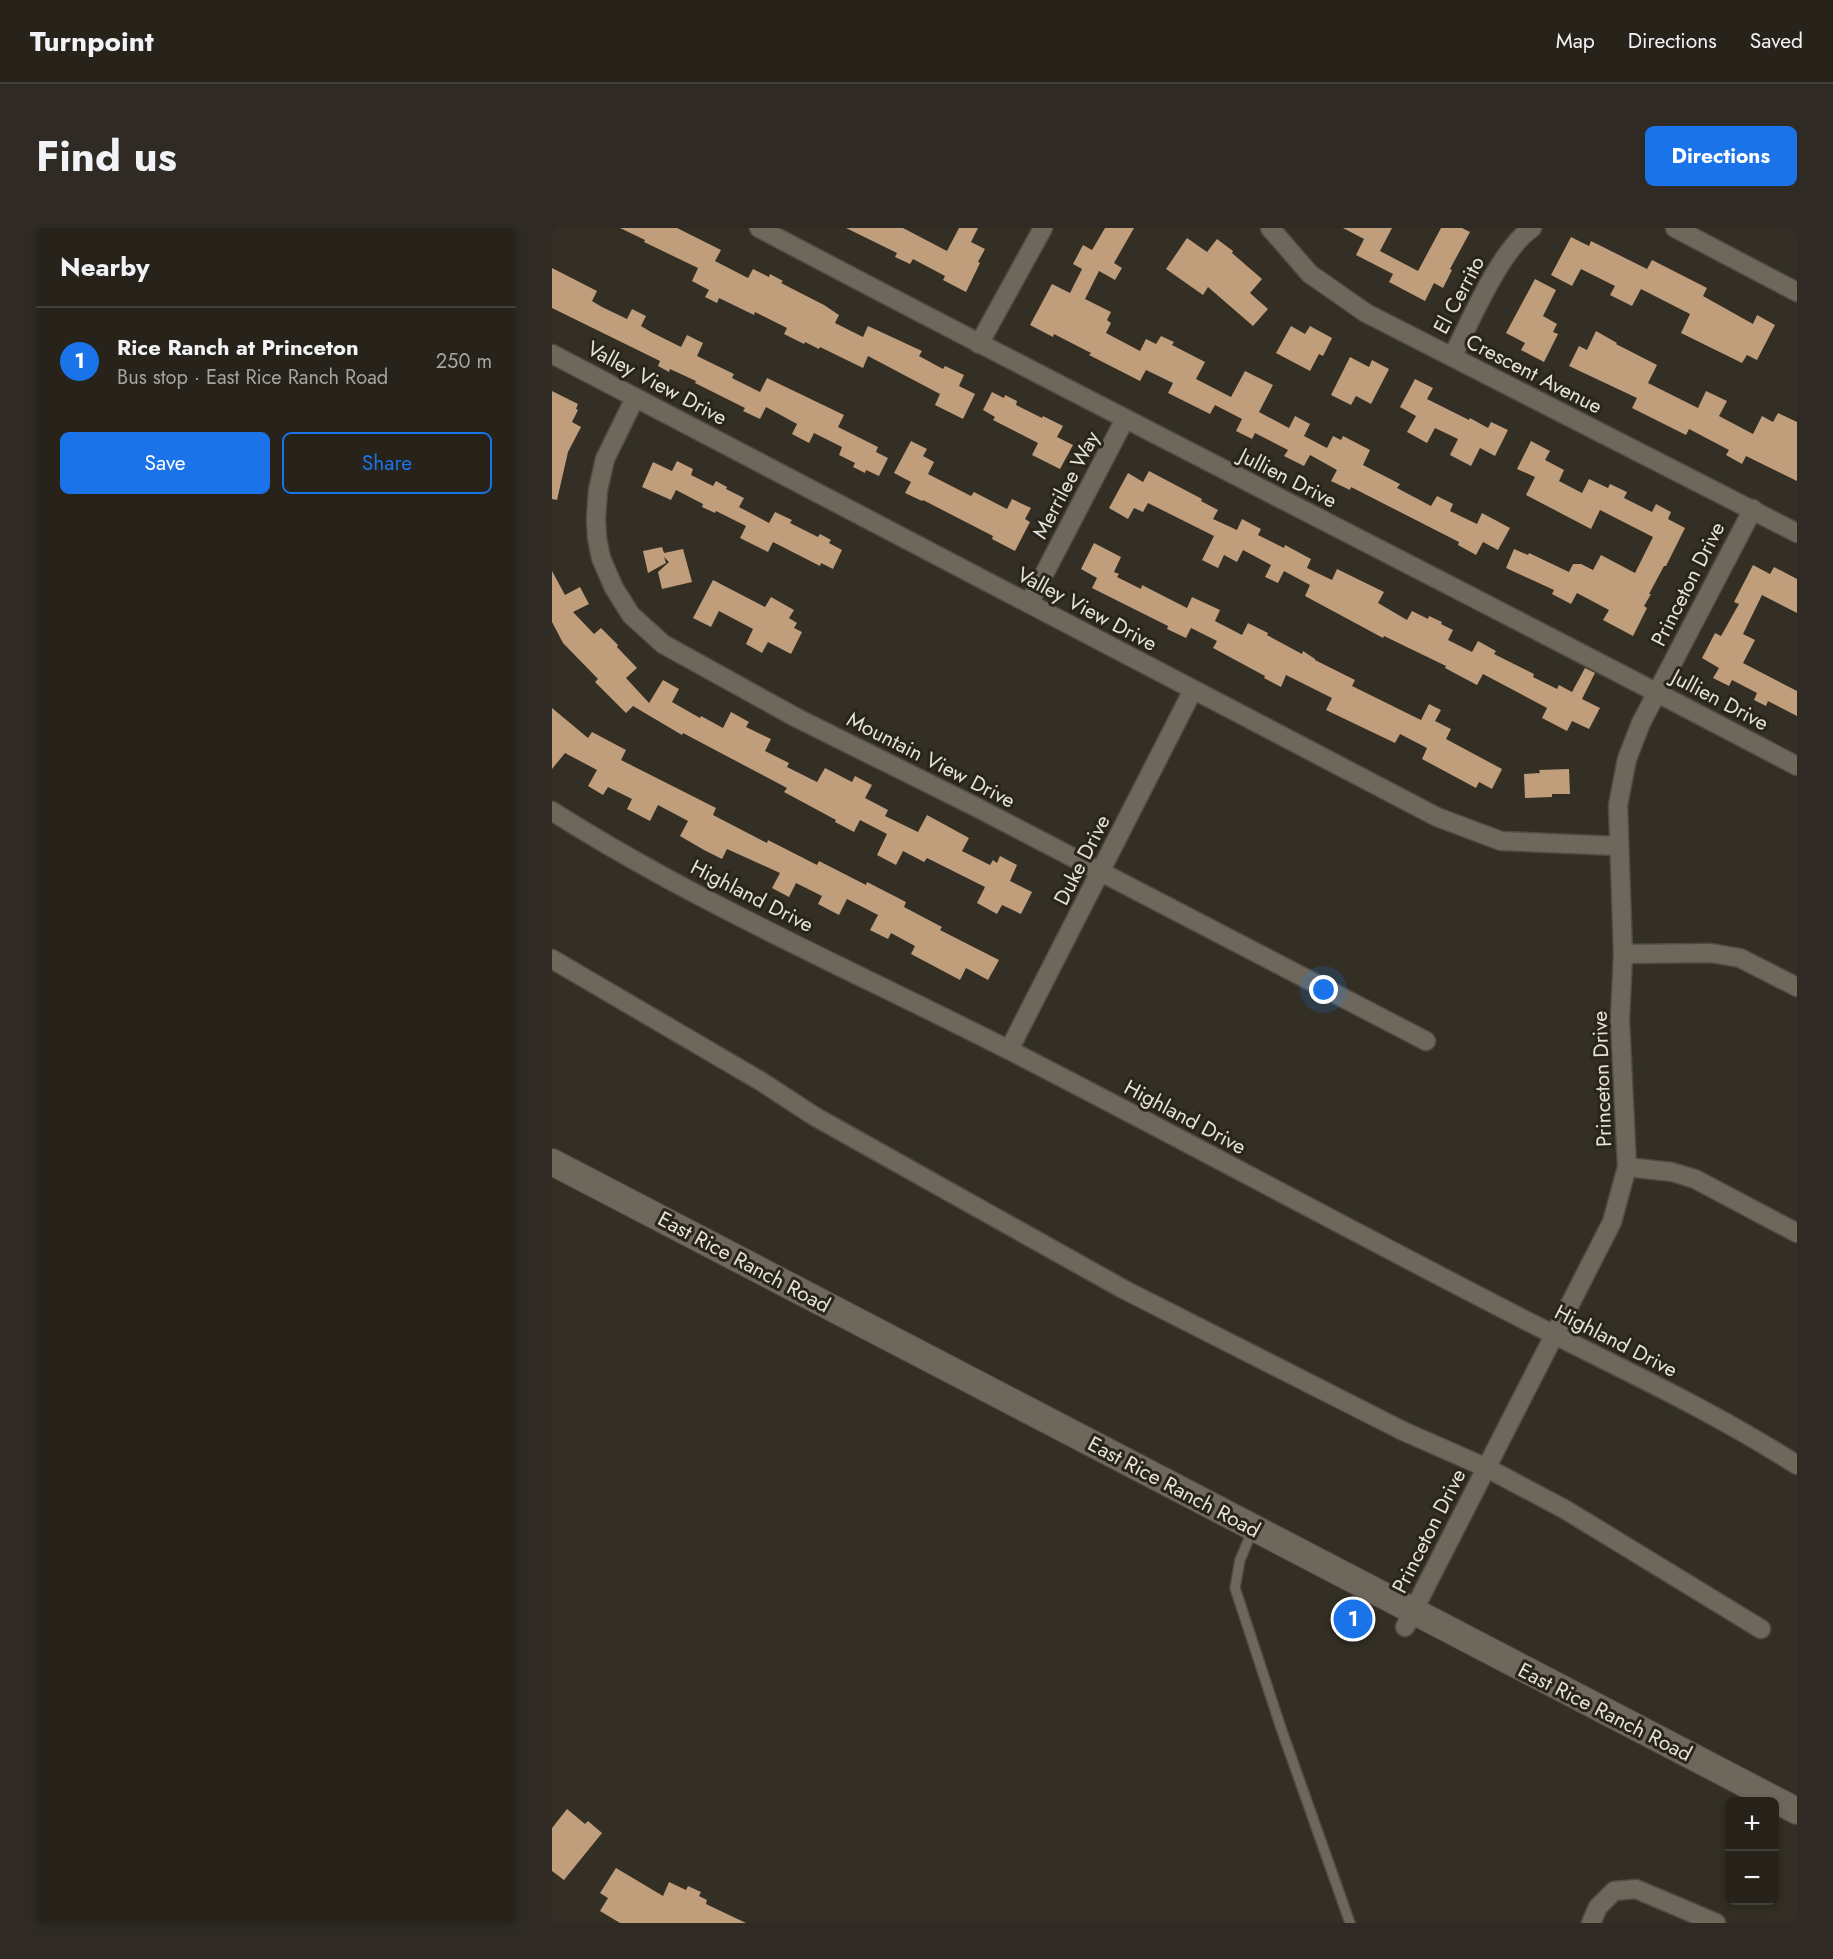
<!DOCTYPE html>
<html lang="en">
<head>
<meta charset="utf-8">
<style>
	body { margin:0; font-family:Jost,sans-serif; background:#2f2b24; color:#f1f3f6 }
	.controls { position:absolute; right:18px; bottom:18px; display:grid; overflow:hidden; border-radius:9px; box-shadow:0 3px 9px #0003 }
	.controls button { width:54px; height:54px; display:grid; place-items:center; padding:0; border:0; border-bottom:2px solid #43403a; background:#27231b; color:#f1f3f6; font:30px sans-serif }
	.you { position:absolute; left:772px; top:762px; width:21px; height:21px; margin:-15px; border:4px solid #fff; border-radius:50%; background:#1a73e8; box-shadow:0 0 0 9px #1a73e833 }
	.badge { display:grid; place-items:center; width:39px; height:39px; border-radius:50%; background:#1a73e8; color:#fff; font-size:20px; font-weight:700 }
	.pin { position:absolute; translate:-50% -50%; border:3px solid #fff; box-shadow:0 2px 6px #0006 }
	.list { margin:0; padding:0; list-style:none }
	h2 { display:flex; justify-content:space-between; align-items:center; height:78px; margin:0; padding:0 24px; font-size:26px }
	h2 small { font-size:20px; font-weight:400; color:#a4a4a3 }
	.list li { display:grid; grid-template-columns:39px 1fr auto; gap:18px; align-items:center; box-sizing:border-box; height:108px; padding:0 24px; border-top:2px solid #43403a }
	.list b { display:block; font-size:22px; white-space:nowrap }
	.list p { margin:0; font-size:20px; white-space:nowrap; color:#a4a4a3 }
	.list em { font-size:20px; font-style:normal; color:#a4a4a3 }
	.actions { display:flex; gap:12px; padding:18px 24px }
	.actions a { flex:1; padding:14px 0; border:2px solid #1a73e8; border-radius:9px; text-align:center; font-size:21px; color:#1a73e8 }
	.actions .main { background:#1a73e8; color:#fff }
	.map { position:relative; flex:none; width:1245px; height:1695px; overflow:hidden; border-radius:9px }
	header { display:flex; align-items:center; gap:36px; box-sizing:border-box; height:84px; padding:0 30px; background:#27231b; border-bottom:2px solid #43403a }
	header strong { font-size:28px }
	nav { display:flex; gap:33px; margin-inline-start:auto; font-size:21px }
	.intro { display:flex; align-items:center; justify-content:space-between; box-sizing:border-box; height:144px; padding:0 36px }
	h1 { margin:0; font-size:42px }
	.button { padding:15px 27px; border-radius:9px; background:#1a73e8; color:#fff; font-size:21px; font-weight:700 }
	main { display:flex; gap:36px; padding:0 36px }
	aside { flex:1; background:#27231b; border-radius:9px; box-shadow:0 3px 9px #0003 }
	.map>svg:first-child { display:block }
</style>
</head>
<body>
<header>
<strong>Turnpoint</strong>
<nav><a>Map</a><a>Directions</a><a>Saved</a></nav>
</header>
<div class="intro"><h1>Find us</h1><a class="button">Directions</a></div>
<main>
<aside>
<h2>Nearby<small></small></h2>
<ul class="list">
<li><span class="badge">1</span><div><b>Rice Ranch at Princeton</b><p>Bus stop · East Rice Ranch Road</p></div><em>250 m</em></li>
</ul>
<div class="actions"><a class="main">Save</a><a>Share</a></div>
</aside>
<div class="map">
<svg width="1245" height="1695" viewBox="0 0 1245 1695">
	<rect width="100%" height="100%" fill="#342f24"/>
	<path fill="#c09d7b" d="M68,0H125L169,22L163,33L196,50L201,41L217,49L218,46L231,53L229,55L272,77L287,87L283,95L311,109L316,98L370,123L367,128L391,141L393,138L412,147L407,158L423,166L411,191L383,177L388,166L316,128L311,140L268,119L267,121L253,114L252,116L232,106L235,100L203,84L202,87L167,70L165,75L153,69L157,62L140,53L146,40L92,14L93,12Z
		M294,0H351L395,23L407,0H426L419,14L433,21L426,34L428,35L414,64L391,52L393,48L361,31L358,36L343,29L345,25Z
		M553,0H582L562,35L570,40L563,52L547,43L533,71L559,84L555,92L559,95L554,105L588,123L594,111L604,116L609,108L622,114L620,117L653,134L644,151L679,169L693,143L721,157L707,184L737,200L743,188L758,196L752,208L775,220L781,208L789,212L791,208L818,222L811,237L848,256L845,260L879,278L885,268L901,276L898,283L925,296L930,285L958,300L946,322L931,314L924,327L906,317L907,314L799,259L798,262L779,253L785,242L758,227L752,238L732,228L736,222L703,205L700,211L684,203L690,191L663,177L658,186L616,165L621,155L594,142L588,153L537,127L539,125L502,106L501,109L478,97L500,56L518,65L530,41L521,36L531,17L540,22Z
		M791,0H840L828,23L866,43L889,0H910L918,4L898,41L900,42L891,60L882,55L873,73L837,54L841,46L804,27L812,11Z
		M1019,9L1037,18L1039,13L1095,41L1100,32L1155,60L1151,68L1201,96L1205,87L1223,97L1205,132L1195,127L1190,135L1129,105L1138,86L1089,61L1080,78L1058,67L1063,58L1029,41L1020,58L999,47Z
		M635,10L655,24L665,11L681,23L680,25L710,51L698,65L716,81L701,98L656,59L651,67L614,41Z
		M0,40L45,63L40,73L50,79L75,91L80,81L94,88L89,98L99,104L129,119L135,107L151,115L145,128L182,146L180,150L208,164L215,150L292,187L286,199L326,219L324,224L336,230L327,248L314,242L313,245L301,239L303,235L287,227L290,219L262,205L257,215L240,206L245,196L214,179L208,191L191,183L193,180L143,155L144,153L118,141L117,144L106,138L108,133L0,80Z
		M983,51L1004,62L991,88L1005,96L1001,104L1006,106L992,134L969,122L973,115L954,105Z
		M739,98L753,106L758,98L780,110L771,128L767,126L758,143L724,125Z
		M1044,103L1065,115L1064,116L1105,137L1096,155L1146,180L1154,163L1175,173L1167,188L1201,206L1210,188L1221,194L1226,185L1245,194V253L1194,228L1190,236L1174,227L1177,222L1137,201L1134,207L1080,180L1085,170L1017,138L1027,118L1035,122Z
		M798,129L817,139L820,132L837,141L819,176L804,168L799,177L779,167Z
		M863,151L881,160L875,171L917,192L918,190L936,200L939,194L956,202L943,228L928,220L919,238L898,227L906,211L883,200L875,215L855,204L864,188L848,179Z
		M0,163L26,176L24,181L26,182L20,194L29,199L16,224L5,272L0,271Z
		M440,164L452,170L453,167L465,173L464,177L490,190L491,188L511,198L505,209L521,217L508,241L480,227L486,215L441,192L443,189L431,182Z
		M359,213L375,221L371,228L382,234L376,246L419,268L422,264L455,281L460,271L479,280L473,291L478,294L463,323L440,311L441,308L371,272L370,273L353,265L359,254L342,245Z
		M979,213L998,223L993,232L1012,242L1007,253L1030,265L1037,251L1056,260L1058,256L1075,264L1072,270L1100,284L1104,276L1119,284L1116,291L1133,300L1114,338H1112L1097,366H1099L1092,378L1095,380L1081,408L1051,392L1057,382L1025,365L1019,376L1000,366L1002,362L954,340L962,321L976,327L977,325L1017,344L1021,336H1029L1041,342L1049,327L1083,345L1101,309L1048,282L1039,301L974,267L983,249L965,241Z
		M125,233L141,241L139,247L161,258L164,253L175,259L174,261L192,270L187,279L217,295L223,284L240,292L238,295L266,309L268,306L279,312L277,315L290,322L281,341L269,335L268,338L221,314L216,324L188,310L194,298L164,283L163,285L150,279L151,276L124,262L119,272L90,259L101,234L120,243Z
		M597,243L650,271L649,273L666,282L661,291L685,302L690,291L709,301L706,307L732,320L733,317L759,331L755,340L780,352L785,341L832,364L826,375L855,392L860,383L876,391L877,388L890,394L889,396L901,402L896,412L920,424L926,413L944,423L942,426L982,446L981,449L1005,461L1007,457L1020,464L1033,440L1043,445L1030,471L1048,480L1037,501L1020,493L1015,503L990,490L995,480L931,446L925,457L893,440L894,438L832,408L831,410L753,368L758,357L732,343L726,355L713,349L719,337L691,322L685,334L672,327L666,340L650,332L662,308L596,275L591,284L582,280L576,291L557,280L576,245L591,254Z
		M542,315L569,329L562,344L567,346L565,349L589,361L590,357L635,380L640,369L668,382L663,393L690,407L696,395L716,405L715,407L750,426L751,423L763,431V432L803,452L800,458L869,492L877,476L889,482L883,493L899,501L894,511L950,541L940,561L927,554L924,560L870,531L875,520L848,506L843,515L774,482L780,470L734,447L729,459L712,450L713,448L661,420L665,413L639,400L634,410L615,401L616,398L540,360L545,350L529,341Z
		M110,319L112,325L131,321L140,354L110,361L106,344L117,334L112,329L114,335L96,345L91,323Z
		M1201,337L1218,346L1222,339L1245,351V385L1210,367L1191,406L1203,412L1191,435L1245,463V488L1216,473L1214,478L1202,472L1205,465L1180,452L1177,458L1161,450L1167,440L1150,430L1163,405L1169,408L1187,376L1182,374Z
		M0,343L13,367L28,359L37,376L21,384L42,406L49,400L66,417L65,419L85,440L74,450L97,475L111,452L127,461L120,474L148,490L149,488L171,500L179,484L197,494L194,499L219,511L213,523L237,535L235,539L265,554L273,540L300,554L303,548L320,557L313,570L336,582L333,588L366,604L375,587L417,610L410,623L438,637L441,632L445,635L448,628L465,637L458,653L480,664L469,686L450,677L445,686L425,675L433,659L375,630L372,634L351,623L344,637L325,627L335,606L308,592L302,604L283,594L284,592L232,564L235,560L131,505L130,507L81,478L74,485L43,454L46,451L11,415L0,394Z
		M161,352L213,379L219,369L242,382L237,390L245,395L242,400L250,404L239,426L216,414L210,425L194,416L201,401L167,383L159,399L141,390Z
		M0,480L36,510L40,504L74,522L69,532L164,580L161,587L215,615L216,612L265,637L267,633L314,657L315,654L354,674L352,679L390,699L388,702L447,732L436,752L414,740L408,752L359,726L363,718L339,705L336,711L318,702L326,687L295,671L287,687L266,676L270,668L244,655L237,669L220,660L228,645L175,621L170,631L152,622L128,608L136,593L106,577L98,593L75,581L80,571L56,559L51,567L36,558L45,542L13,525L0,541Z
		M1017,541L1018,566H1000V569L973,570L972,546L988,545L987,542Z
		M15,1581L33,1596L36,1593L50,1605L12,1652L0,1643V1600Z
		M64,1640L111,1668L117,1654L134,1662L136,1658L149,1664L147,1668L155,1672L154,1676L194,1695H68L48,1683L56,1670L48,1665Z"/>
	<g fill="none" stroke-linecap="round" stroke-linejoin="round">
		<g stroke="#504c42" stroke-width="12">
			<path id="lane" d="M701,1301L688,1332L683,1360L729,1500L798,1695"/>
		</g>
		<g stroke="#504c42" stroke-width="21">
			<path id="street" d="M207,0C551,182 900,356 1245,538
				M718,0L758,46L814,85L1245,305
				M1123,0L1245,64
				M427,116L491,0
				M0,126L885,589L949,613L1066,618
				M900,129C919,93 947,23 980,0
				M83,170L53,231L46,262L44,290L45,310L49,330L62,360L79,387L111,416L243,489L422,578L874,813
				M477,375L573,191
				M0,583C145,675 304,744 457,822C629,910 799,1003 971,1091C1063,1138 1158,1181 1245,1237
				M1071,726L1159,725L1188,730L1245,759
				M0,731L210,854L262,888L571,1061L851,1203L935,1240L1014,1282L1209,1401
				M457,822L641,462
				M1075,939L1120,944L1143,951L1245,1005
				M853,1399L1060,994L1075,939L1068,792L1071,726L1066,577L1075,531L1089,495L1201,281
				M1039,1695L1046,1679L1062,1663L1084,1661L1164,1695"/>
		</g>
		<g stroke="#504c42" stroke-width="28">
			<path id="secondary" d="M0,934L1245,1583"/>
		</g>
		<use href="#lane" stroke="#6e685c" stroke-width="9"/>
		<use href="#street" stroke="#6e685c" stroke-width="18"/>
		<use href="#secondary" stroke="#6e685c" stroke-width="26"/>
	</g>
	<g text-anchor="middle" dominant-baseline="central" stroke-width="6" stroke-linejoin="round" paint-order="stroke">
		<g font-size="21" fill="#e5e2db" stroke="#2a251a">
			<text transform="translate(907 67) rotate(-62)">El Cerrito</text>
			<text transform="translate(982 146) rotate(27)">Crescent Avenue</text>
			<text transform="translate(105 155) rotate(28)">Valley View Drive</text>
			<text transform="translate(736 250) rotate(27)">Jullien Drive</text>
			<text transform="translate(514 257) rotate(-62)">Merrilee Way</text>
			<text transform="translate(1136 356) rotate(-63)">Princeton Drive</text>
			<text transform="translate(535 381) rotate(28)">Valley View Drive</text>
			<text transform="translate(1168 472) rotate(28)">Jullien Drive</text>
			<text transform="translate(379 532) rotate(27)">Mountain View Drive</text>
			<text transform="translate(530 632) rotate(-63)">Duke Drive</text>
			<text transform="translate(200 668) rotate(27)">Highland Drive</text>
			<text transform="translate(1050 851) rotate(-92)">Princeton Drive</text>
			<text transform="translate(633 889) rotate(28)">Highland Drive</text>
			<text transform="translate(192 1034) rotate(28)">East Rice Ranch Road</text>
			<text transform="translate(1064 1113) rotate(27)">Highland Drive</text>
			<text transform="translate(622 1259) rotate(28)">East Rice Ranch Road</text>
			<text transform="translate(877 1303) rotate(-63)">Princeton Drive</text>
			<text transform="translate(1053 1484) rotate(27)">East Rice Ranch Road</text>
		</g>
	</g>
</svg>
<div class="controls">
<button>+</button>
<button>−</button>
</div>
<div class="you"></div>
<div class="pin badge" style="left:801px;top:1391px">1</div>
</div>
</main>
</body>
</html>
